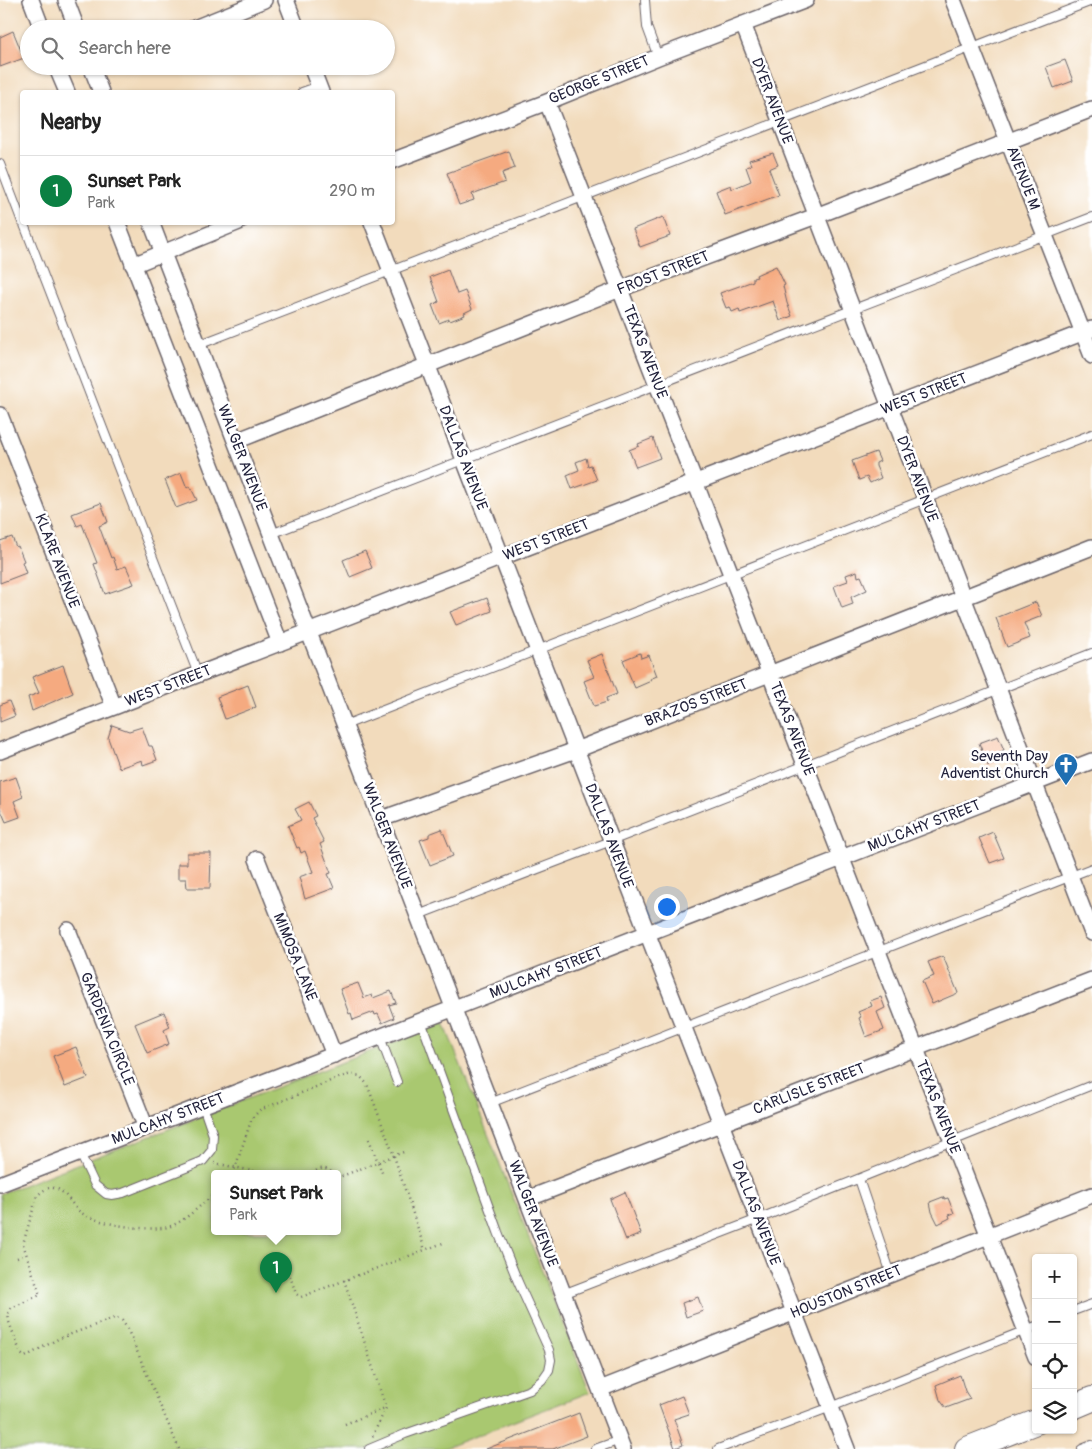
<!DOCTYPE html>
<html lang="en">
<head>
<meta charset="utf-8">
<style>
	body { margin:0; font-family:Pangolin,sans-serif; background:#f2f2f2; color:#222 }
	.controls { position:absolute; right:15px; bottom:15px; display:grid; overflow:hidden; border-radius:5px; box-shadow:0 1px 4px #0004 }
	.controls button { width:45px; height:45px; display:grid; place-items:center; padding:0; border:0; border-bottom:1px solid #e0e0e0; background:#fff; color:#222; font:25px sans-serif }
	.you { position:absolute; left:666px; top:906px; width:18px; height:18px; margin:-12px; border:4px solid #fff; border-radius:50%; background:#1a73e8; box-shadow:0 0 0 8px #1a73e833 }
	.badge { display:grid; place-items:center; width:32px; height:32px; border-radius:50%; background:#0b8043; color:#fff; font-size:16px; font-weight:700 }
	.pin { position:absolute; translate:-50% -41px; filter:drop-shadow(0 1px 2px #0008) }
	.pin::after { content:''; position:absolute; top:26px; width:18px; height:15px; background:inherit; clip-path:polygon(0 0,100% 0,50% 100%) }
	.popup { position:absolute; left:211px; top:1170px; width:130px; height:65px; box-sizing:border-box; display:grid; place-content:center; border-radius:5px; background:#fff; filter:drop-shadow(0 1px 4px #0005); font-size:16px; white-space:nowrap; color:#767676 }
	.popup b { font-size:19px; color:#222 }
	.popup::after { content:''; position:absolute; left:50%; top:100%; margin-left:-10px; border:10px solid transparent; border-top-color:#fff }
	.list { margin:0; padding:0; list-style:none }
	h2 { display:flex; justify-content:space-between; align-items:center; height:65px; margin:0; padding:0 20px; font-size:21px }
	h2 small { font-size:16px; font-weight:400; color:#767676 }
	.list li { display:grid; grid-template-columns:32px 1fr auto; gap:15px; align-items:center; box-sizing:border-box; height:70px; padding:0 20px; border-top:1px solid #e0e0e0 }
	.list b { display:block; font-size:19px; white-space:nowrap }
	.list p { margin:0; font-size:16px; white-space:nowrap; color:#767676 }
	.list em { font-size:16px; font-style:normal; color:#767676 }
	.icon { flex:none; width:28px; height:28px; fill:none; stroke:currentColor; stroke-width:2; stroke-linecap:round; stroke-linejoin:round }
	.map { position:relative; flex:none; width:1092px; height:1449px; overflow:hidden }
	.search { position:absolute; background:#fff; box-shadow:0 1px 4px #0004; left:20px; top:20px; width:375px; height:55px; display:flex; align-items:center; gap:12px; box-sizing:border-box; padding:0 18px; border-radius:28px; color:#767676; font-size:19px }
	.panel { position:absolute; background:#fff; box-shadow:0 1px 4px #0004; left:20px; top:90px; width:375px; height:135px; border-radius:5px }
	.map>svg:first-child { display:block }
</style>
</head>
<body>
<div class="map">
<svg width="1092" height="1449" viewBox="0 0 1092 1449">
	<rect width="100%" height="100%" fill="#fff"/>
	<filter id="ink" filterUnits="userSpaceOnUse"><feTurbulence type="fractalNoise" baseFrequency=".02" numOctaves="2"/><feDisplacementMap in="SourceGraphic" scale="10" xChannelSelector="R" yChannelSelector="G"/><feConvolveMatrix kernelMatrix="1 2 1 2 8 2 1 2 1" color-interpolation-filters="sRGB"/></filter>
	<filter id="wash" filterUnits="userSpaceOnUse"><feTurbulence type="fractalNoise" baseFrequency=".0096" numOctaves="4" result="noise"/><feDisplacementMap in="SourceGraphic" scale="20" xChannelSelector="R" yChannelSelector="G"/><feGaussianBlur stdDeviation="1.12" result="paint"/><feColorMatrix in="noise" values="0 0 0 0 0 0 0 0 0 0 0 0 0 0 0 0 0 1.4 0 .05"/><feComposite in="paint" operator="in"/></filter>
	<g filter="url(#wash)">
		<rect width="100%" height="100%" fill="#f2dbbc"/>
		<path fill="#a9c870" stroke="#667556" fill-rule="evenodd" d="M444,1023L590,1392L442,1449H0V1194ZM215,1174H337V1232H215Z"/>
		<g id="blocks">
			<path fill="#f5aa80" d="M13,31L24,58L0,67V37Z
				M1065,60L1073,81L1054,88L1046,67Z
				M509,151L515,168L502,173L505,182L472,194L474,200L459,205L447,173Z
				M773,153L778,165L769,169L779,195L725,215L716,191L731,185L732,189L751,181L746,167L751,165L749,160Z
				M663,217L670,236L640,247L633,229Z
				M776,266L785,285L783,286L787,303L792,316L780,321L773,301L740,313L739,309L732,312L730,307L726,308L720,293L753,281V278L757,277L756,275Z
				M448,270L457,294L465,291L472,309L464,313L465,315L450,321L449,319L439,323L432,305L439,302L430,277Z
				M653,438L660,458L636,467L629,450L639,446L638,444Z
				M876,452L880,461L876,463V466L881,478L870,483L867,477L859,480L852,461Z
				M586,458L588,466L591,465L597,480L572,489L567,475L579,470L576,462Z
				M181,473L187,488L190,486L197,500L176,508L165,480Z
				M101,503L108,522L99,526L111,558L113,557L117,569L126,566L134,584L105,594L94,564L97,563L82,524L77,526L72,514Z
				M12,537L16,547L18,546L24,561L22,562L26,573L0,583V541Z
				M365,551L372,568L350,577L343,560Z
				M857,571L858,577L861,576L867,590L851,597L853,604L842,608L834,586L848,581L846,575Z
				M487,598L492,611L456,625L450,612Z
				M1036,602L1042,616L1024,623L1030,638L1007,647L996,618Z
				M640,653L641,658L649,655L657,676L650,679L651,681L635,688L623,660Z
				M602,654L617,694L606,698L607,702L594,706L584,681L594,677L587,660Z
				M63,665L73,693L32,711L28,697L39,693L32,677Z
				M248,685L256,707L225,719L217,697Z
				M9,701L15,716L0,722V705Z
				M112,725L129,731L142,727L149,746H152L157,760L143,765L142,760L119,768L108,738Z
				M998,736L1004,750L998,753L1001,761L988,766L979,743Z
				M16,777L23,797L14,801L20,817L6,822L0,808V782Z
				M309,802L316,816L312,818L324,842L320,844L331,873L328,874L334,888L305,899L299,877L313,872L305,851L301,853L299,847L297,848L288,826L301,820L295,809Z
				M442,829L453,856L430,865L420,840L429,837V834Z
				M993,832L1004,858L990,863L979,838Z
				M187,853H211L210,888H187L186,879H178V864H187Z
				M943,956L958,993L932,1004L922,981L934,976L928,962Z
				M358,983L364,998L372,995L373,998L391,991L396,1003L389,1005L394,1018L382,1023L378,1014L375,1015L374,1012L353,1020L351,1013L349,1014L340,989Z
				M881,997L885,1008L877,1012L884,1030L866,1037L859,1018L861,1017L858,1012L872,1006L870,1001Z
				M164,1012L170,1027L164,1030L169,1044L147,1053L135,1024Z
				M76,1047L88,1078L65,1087L53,1056Z
				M625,1192L641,1234L626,1240L610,1199Z
				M943,1197L944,1199L948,1198L954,1213L949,1215L950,1218L938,1224L932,1212L930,1202Z
				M698,1297L703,1311L686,1317L682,1303Z
				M960,1375L965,1391L970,1399L946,1408L940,1400L936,1385Z
				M682,1396L689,1414L674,1419L683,1445L675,1448L659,1405Z
				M579,1413L587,1436L553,1449H486Z"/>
		</g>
	</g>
	<g filter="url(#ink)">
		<use href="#blocks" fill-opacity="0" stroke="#6b6368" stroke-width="1"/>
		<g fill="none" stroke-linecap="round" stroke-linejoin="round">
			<g stroke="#6b6368" stroke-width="10">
				<path id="lane" d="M645,0L647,27L658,57
					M302,92L319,86
					M0,164L22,222
					M23,222L198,674
					M198,345L1092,1
					M271,534L1092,217
					M345,725L1092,434
					M418,915L611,841L1092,653
					M380,1037L397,1082
					M490,1103L1092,868
					M80,1153L95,1185L106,1194L112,1195L123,1193L203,1161L212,1150L213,1135L203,1106
					M859,1179L891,1274
					M563,1294L758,1219L1092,1085
					M1073,1311L1092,1304
					M369,1449L405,1434L530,1390L542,1380L549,1370L551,1360L549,1350L518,1282L498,1232L421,1021
					M595,1449L620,1440
					M718,1449L831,1407L1036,1326
					M1082,1449L1092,1445"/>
			</g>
			<g stroke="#6b6368" stroke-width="18">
				<path id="street" d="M31,0L42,29
					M66,0L77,29
					M286,0L297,29
					M953,0L1092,356
					M743,24L1092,933
					M192,29L264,0
					M56,66L67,92
					M91,66L101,92
					M311,66L321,92
					M547,102L1036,1357
					M392,161L547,102L658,57L806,0
					M117,222L280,643
					M151,222L623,1449
					M372,222L847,1449
					M133,265L239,222
					M0,415L114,707
					M236,441L620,289L816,216L1092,109
					M0,751L1092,329
					M381,819L576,750L1092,547
					M257,859L334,1055
					M68,930L146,1128
					M0,1184L1092,761
					M527,1199L1092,980
					M600,1389L1092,1195"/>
			</g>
			<g stroke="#6b6368" stroke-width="26">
				<path id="primary" d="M1073,1407L1092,1399
					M967,1449L1036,1422"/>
			</g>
			<path stroke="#6b6368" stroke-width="2.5" stroke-dasharray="1 4" stroke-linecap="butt" d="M369,1139L383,1175
				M214,1163L268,1174
				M233,1174L252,1118L260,1110L335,1079L351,1074L360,1076L367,1084L394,1156L425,1250
				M312,1174C320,1167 326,1167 334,1174
				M337,1178L406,1151
				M17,1258L26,1255
				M290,1276L296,1294L301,1297L443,1243
				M344,1280L386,1408L372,1437
				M345,1424L385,1408
				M179,1449L127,1328L121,1319L114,1318L58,1339L25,1357L21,1354L9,1322L8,1314L11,1308L40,1295L23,1244L37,1196C42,1191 47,1187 54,1188C64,1189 72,1205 79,1211C94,1224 149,1232 168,1227C185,1222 201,1204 215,1194"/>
			<use href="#lane" stroke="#fff" stroke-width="8"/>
			<use href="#street" stroke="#fff" stroke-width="15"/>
			<use href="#primary" stroke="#fff" stroke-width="24"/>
		</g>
	</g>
	<defs>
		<g id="church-pin" transform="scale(1.25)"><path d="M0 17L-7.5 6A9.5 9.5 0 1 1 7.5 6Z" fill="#1f6fb2" stroke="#fff"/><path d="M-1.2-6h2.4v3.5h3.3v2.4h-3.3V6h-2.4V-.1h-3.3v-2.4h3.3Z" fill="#fff"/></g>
	</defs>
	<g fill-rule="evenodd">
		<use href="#church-pin" x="1066" y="765"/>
	</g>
	<g text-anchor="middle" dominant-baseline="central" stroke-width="5" stroke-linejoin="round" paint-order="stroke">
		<g font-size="15" fill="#22223b" stroke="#fff">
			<text transform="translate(599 80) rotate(-22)">GEORGE STREET</text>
			<text transform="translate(772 101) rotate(69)">DYER AVENUE</text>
			<text transform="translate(1023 178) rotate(69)">AVENUE M</text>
			<text transform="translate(663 273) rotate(-21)">FROST STREET</text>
			<text transform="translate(645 352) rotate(69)">TEXAS AVENUE</text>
			<text transform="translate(924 394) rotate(-21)">WEST STREET</text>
			<text transform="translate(242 458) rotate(69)">WALGER AVENUE</text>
			<text transform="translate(463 458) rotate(69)">DALLAS AVENUE</text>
			<text transform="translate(917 479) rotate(69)">DYER AVENUE</text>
			<text transform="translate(546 540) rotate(-21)">WEST STREET</text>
			<text transform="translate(57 561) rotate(69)">KLARE AVENUE</text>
			<text transform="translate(168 686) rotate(-21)">WEST STREET</text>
			<text transform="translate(696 703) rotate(-21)">BRAZOS STREET</text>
			<text transform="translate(792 729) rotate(69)">TEXAS AVENUE</text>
			<text transform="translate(924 826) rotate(-21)">MULCAHY STREET</text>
			<text transform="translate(387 836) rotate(69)">WALGER AVENUE</text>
			<text transform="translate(609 836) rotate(69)">DALLAS AVENUE</text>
			<text transform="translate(295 957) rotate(68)">MIMOSA LANE</text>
			<text transform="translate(546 973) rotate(-21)">MULCAHY STREET</text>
			<text transform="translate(107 1029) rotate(68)">GARDENIA CIRCLE</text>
			<text transform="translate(809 1089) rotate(-21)">CARLISLE STREET</text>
			<text transform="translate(938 1107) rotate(69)">TEXAS AVENUE</text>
			<text transform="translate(168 1119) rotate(-21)">MULCAHY STREET</text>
			<text transform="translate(756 1213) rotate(69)">DALLAS AVENUE</text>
			<text transform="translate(533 1214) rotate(69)">WALGER AVENUE</text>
			<text transform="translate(846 1292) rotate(-22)">HOUSTON STREET</text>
		</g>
		<g font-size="15" fill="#22223b" stroke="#fff" text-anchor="end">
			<text x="1048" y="756">Seventh Day<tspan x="1048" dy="17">Adventist Church</tspan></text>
		</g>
	</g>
</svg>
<div class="controls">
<button>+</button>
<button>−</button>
<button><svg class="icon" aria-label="locate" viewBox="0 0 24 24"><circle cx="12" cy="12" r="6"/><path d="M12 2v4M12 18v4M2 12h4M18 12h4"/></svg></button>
<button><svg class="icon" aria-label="layers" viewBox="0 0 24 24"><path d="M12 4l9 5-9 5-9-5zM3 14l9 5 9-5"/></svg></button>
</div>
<div class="you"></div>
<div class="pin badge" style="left:276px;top:1293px">1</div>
<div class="popup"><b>Sunset Park</b>Park</div>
<div class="search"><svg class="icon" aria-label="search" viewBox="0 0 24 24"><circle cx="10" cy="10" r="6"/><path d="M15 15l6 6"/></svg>Search here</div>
<section class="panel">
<h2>Nearby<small></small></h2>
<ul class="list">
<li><span class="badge">1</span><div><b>Sunset Park</b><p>Park</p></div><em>290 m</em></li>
</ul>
</section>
</div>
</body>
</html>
